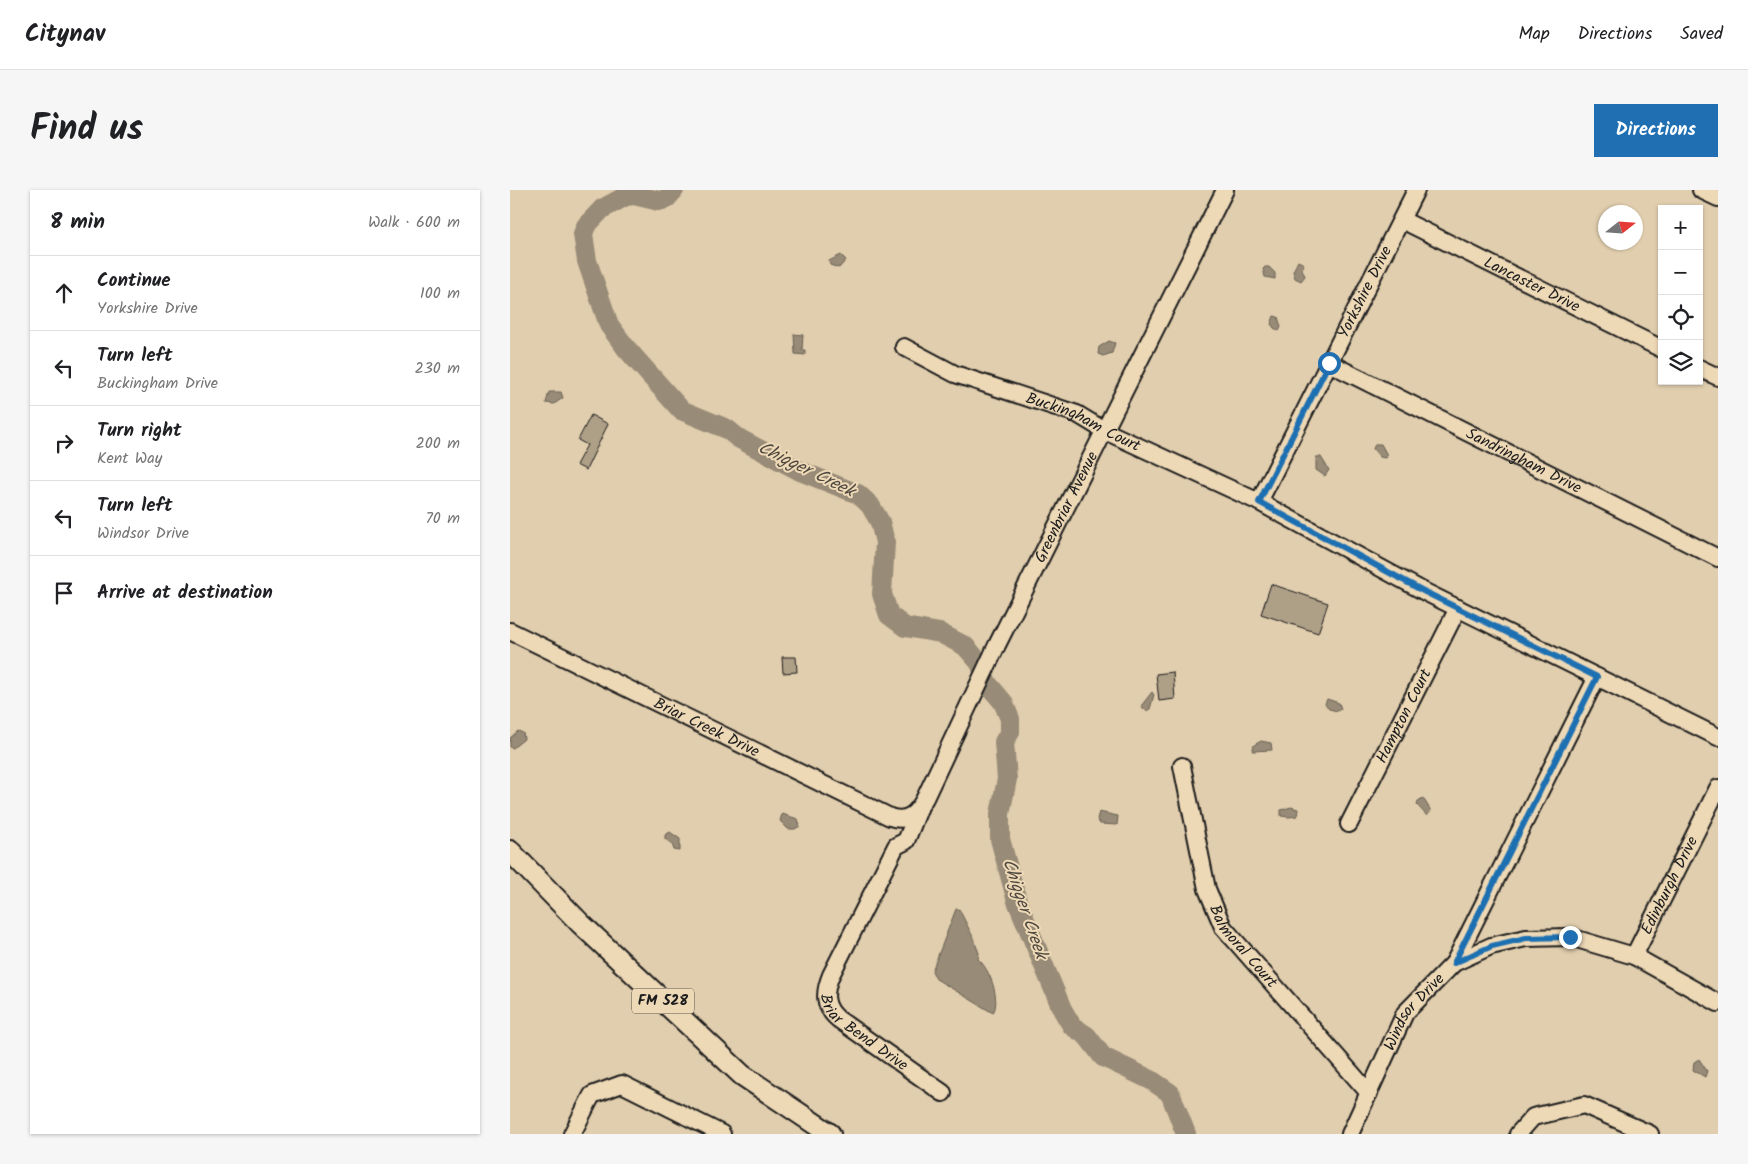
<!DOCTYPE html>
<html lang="en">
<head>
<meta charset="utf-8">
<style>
	body { margin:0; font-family:Kalam,sans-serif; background:#f6f6f6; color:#202124 }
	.controls { position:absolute; right:15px; top:15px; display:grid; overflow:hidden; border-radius:0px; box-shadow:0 1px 4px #0004 }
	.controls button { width:45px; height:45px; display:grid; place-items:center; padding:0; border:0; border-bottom:1px solid #e0e0e0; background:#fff; color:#202124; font:25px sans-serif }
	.compass { position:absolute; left:1088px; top:15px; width:45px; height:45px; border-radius:50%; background:#fff; box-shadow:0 1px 4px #0004; rotate:73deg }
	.stop { position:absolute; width:15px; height:15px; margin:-11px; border:4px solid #1f6fb2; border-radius:50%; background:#fff }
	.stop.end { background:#1f6fb2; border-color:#fff; box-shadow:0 1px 5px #0008 }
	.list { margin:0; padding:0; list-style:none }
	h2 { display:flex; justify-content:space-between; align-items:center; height:65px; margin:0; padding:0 20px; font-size:21px }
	h2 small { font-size:16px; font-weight:400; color:#757577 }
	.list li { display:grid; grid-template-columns:32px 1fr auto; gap:15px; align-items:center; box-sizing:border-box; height:75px; padding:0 20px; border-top:1px solid #e0e0e0 }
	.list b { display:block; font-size:19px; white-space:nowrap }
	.list p { margin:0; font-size:16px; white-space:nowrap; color:#757577 }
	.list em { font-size:16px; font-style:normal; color:#757577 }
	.icon { flex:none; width:28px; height:28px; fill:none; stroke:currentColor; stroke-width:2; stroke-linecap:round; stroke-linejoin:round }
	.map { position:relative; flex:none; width:1208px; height:944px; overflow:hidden; border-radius:0px }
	header { display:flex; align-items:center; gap:30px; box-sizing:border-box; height:70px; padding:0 25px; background:#fff; border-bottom:1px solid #e0e0e0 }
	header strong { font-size:24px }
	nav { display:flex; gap:28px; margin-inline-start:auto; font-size:18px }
	.intro { display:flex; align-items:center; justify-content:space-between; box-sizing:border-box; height:120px; padding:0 30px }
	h1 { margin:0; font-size:35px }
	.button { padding:12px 22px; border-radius:0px; background:#1f6fb2; color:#fff; font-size:18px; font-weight:700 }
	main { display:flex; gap:30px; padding:0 30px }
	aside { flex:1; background:#fff; border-radius:0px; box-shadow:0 1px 4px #0004 }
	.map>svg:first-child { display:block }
</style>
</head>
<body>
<header>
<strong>Citynav</strong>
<nav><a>Map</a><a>Directions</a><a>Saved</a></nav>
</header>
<div class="intro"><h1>Find us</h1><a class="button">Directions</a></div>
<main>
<aside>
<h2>8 min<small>Walk · 600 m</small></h2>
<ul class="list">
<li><svg class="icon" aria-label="ahead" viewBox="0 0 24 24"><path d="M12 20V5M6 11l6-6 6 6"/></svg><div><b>Continue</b><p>Yorkshire Drive</p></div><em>100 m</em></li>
<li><svg class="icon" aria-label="left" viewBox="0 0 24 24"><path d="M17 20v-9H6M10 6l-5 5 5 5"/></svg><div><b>Turn left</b><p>Buckingham Drive</p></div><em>230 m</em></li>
<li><svg class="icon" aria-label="right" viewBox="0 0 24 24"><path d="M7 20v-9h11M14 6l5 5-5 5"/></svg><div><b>Turn right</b><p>Kent Way</p></div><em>200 m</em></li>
<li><svg class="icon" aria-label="left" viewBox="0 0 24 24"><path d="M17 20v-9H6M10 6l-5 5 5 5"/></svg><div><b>Turn left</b><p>Windsor Drive</p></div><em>70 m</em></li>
<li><svg class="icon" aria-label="arrive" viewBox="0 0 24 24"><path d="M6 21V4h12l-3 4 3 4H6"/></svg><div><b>Arrive at destination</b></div></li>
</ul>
</aside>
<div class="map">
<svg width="1208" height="944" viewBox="0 0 1208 944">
	<rect width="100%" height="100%" fill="#e1ceae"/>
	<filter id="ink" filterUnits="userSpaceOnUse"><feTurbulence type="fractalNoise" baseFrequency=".02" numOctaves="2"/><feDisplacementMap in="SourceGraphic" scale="10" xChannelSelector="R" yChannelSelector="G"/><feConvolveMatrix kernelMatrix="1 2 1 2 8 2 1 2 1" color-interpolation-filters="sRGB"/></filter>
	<g filter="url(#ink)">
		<path fill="#988b77" stroke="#665f53" d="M331,65L336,70L329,78L320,75L319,71Z
			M788,71L794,74L792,79L795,86L791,91L785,88L783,81Z
			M755,77H759L765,83V89L755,87L753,79Z
			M764,126L768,127L771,137L769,141L764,138L761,134Z
			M284,144L293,145L292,160H295V165L285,164Z
			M599,151L605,153L602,163L593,166L588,164L589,157Z
			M39,202H51L53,208L44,214L36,213Z
			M865,254H871L877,265L875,268L870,267L863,259Z
			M806,267H811L819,280L815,286L806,280Z
			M642,502L644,505L640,519L636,521L631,516Z
			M817,509L829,513L831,519L827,521L819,519L815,514Z
			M8,541L13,543L14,549L3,558L0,557V548Z
			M751,551L761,553L762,560L742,561L744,555Z
			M913,608L921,621L917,626L907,615L908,611Z
			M781,617L788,619L787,626L779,627L771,626V620Z
			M589,622L608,626L607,635L590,634L587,629Z
			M272,624L288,629L290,636L285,639H278L270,631Z
			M160,642L170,649V661L164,660L162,654L155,649V645Z
			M446,719H449L462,745L469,763L468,769C480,779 491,810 483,823L426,789L422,781Z
			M1189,869L1197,881L1195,887L1183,880L1184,872Z"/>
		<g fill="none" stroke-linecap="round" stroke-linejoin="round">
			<path stroke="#988b77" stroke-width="20" d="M164,0L156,9L149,11L124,5L116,6L92,19L76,36L73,44L77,71L99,135L116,158L171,220L217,239L228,248L290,281L348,304L360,315L370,332L375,352L372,404L379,425L395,437L430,443L455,456L470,473L477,493L493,512L500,529V542L494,552L497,589L490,624V649L507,711L552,819L562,836L577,846L593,867L641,890L660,903L676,944"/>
		</g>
		<path fill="#ae9f87" stroke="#1c1c1c" d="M81,225L98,234L76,280L66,275L77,255L68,250Z
			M761,394L818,413L808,443L751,424Z
			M272,467H286L287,482L273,483Z
			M663,482L665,509L649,511L646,484Z"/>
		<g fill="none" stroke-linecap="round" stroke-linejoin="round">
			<g stroke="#1c1c1c" stroke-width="20">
				<g id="minor">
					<path d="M1191,0L1208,8"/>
					<path id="s1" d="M892,30L1152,159"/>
					<path id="s2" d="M394,157L445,184L567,224L595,241L749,312L915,402L1208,547"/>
					<path id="s3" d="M819,173L1208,368"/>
					<path d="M1189,178L1208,187"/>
					<path id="s4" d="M749,312L906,0"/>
					<path id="s5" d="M0,441L380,627C398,633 407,623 415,608L487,455L715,0"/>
					<path id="s6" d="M672,576L697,699L713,737L859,903"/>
					<path id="s7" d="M409,619L396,651L386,656L321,785C314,802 313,816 328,829L433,903"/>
					<path id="s8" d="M839,634L948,418"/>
					<path id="s9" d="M1124,766L1208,598"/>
					<path d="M944,773L1087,487"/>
					<path d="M62,944L82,905L112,894L212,944"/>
					<path id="s10" d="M840,944L895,823L944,773L981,756L1016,748L1060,747L1124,766L1208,813"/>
					<path d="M1008,944L1023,927L1074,915L1140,944"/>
				</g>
			</g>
			<g stroke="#1c1c1c" stroke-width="24">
				<path id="major" d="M0,661L70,733L232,885L320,944"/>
			</g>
			<use href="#minor" stroke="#eed9b7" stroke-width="16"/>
			<use href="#major" stroke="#eed9b7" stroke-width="20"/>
		</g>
	</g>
	<g fill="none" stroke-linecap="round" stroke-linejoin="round" filter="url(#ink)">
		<path stroke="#1f6fb2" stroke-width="6" d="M819,173L749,312L915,402L1087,487L944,773L982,756L1016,748L1060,747"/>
	</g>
	<g text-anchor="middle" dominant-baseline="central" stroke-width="4" stroke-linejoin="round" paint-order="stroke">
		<rect fill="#eed9b7" stroke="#5b554a" stroke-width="1" x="122" y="798.5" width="62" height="25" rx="4"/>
		<g font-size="15" font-weight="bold" fill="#1c1c1c">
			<text x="153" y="811">FM 528</text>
		</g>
		<g font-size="16" fill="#1c1c1c" stroke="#eed9b7">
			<text stroke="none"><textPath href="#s1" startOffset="145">Lancaster Drive</textPath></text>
			<text stroke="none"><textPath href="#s4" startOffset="235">Yorkshire Drive</textPath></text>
			<text stroke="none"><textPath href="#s2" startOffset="195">Buckingham Court</textPath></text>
			<text stroke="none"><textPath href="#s3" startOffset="218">Sandringham Drive</textPath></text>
			<text stroke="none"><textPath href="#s5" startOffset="791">Greenbriar Avenue</textPath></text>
			<text stroke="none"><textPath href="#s8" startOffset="121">Hampton Court</textPath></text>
			<text stroke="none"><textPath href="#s5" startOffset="219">Briar Creek Drive</textPath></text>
			<text stroke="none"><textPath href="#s9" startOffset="79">Edinburgh Drive</textPath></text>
			<text stroke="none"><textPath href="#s6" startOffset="194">Balmoral Court</textPath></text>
			<text stroke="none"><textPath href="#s10" startOffset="139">Windsor Drive</textPath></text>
			<text stroke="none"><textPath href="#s7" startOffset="266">Briar Bend Drive</textPath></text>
		</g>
		<g font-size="18" font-style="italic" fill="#4e4840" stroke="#eed9b7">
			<text transform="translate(296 280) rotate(26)">Chigger Creek</text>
			<text transform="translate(514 719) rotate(71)">Chigger Creek</text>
		</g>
	</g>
</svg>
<div class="controls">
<button>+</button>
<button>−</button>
<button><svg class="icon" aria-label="locate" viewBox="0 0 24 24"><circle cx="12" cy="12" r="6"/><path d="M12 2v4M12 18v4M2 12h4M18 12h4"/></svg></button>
<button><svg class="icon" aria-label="layers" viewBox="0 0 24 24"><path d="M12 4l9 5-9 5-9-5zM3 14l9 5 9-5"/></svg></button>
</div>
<svg class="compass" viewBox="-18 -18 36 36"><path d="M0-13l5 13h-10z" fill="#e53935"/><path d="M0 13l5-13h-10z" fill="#757577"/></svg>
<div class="stop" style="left:819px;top:173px"></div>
<div class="stop end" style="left:1060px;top:747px"></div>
</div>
</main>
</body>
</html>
